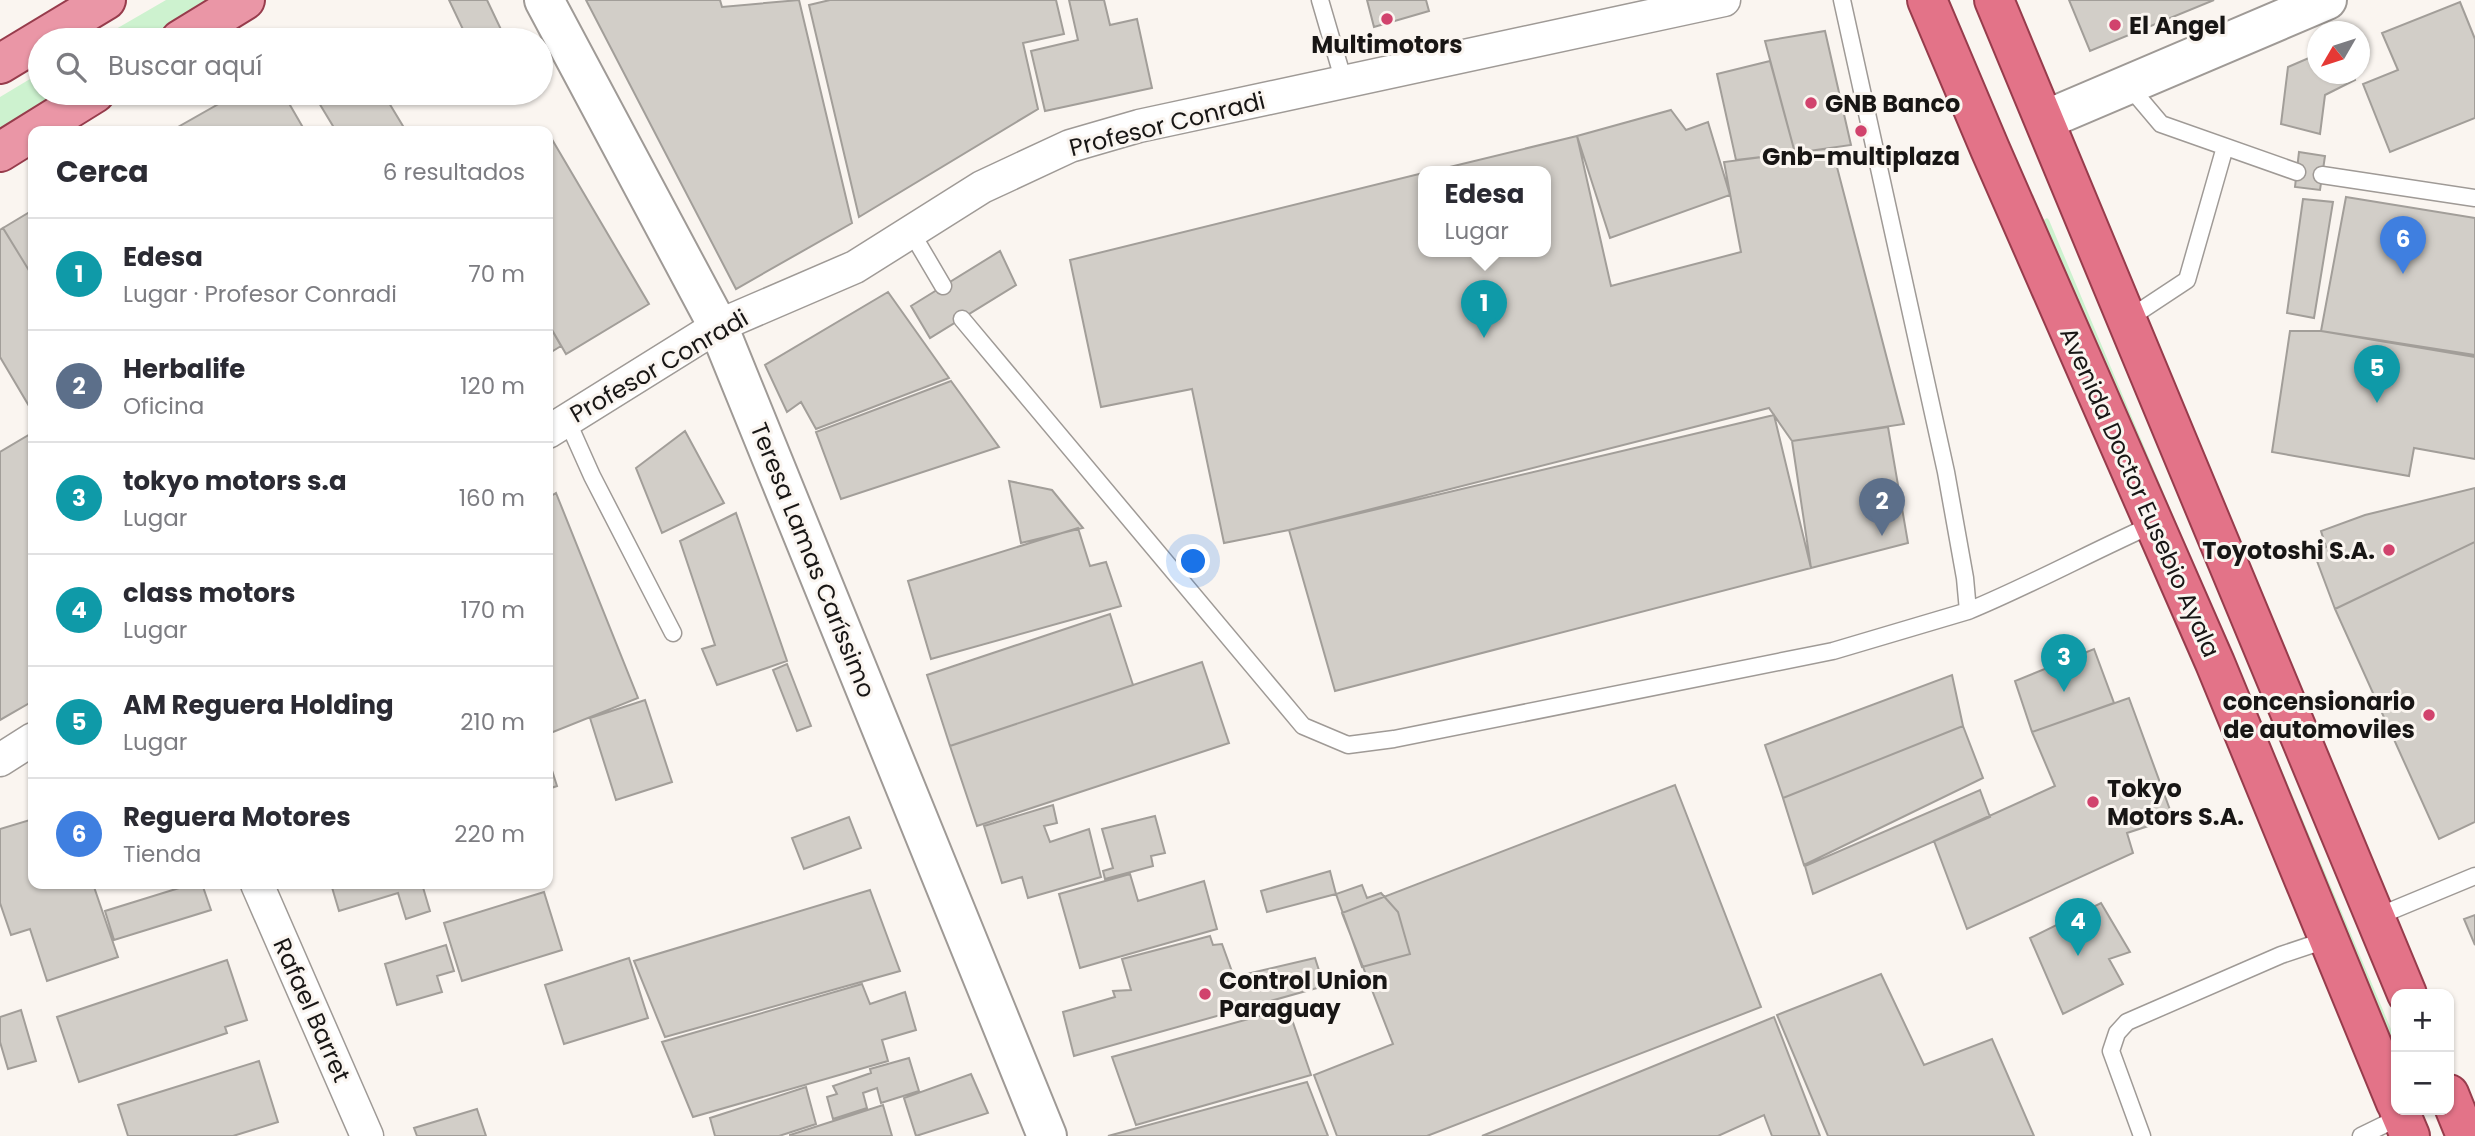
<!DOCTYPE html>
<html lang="es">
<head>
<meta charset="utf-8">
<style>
	body { margin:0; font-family:Poppins,sans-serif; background:#f2f2f3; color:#2b2b33 }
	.controls { position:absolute; right:21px; bottom:21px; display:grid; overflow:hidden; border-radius:14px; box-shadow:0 2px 5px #0004 }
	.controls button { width:63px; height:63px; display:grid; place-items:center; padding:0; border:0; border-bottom:2px solid #e1e1e2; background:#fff; color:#2b2b33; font:35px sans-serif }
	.compass { position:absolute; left:2307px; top:21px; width:63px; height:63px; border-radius:50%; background:#fff; box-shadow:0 2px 5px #0004; rotate:231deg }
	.you { position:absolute; left:1194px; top:562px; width:24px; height:24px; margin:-18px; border:5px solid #fff; border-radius:50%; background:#1a73e8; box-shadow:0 0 0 10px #1a73e833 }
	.badge { display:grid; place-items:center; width:46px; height:46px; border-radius:50%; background:#d1436d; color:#fff; font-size:23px; font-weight:700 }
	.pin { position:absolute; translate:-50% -58px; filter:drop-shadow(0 2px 4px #0008) }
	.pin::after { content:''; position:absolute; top:37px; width:24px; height:21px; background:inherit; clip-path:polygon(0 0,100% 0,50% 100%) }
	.popup { position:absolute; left:1418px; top:166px; width:133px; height:91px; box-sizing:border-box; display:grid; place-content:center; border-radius:14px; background:#fff; filter:drop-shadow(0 2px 5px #0005); font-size:23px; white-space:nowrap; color:#7c7c81 }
	.popup b { font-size:26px; color:#2b2b33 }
	.popup::after { content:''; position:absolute; left:50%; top:100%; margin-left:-14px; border:14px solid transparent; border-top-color:#fff }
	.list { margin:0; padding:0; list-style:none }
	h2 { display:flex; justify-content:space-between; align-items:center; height:91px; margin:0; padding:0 28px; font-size:30px }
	h2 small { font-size:23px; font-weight:400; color:#7c7c81 }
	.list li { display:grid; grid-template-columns:46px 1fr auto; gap:21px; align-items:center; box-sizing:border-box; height:112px; padding:0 28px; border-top:2px solid #e1e1e2 }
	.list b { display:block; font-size:26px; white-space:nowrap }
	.list p { margin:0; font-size:23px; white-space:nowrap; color:#7c7c81 }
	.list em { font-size:23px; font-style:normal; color:#7c7c81 }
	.icon { flex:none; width:38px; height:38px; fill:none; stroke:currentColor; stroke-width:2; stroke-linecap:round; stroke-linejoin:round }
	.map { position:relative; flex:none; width:2475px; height:1136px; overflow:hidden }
	.search { position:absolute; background:#fff; box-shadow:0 2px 5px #0004; left:28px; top:28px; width:525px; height:77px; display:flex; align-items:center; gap:18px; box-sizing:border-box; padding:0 24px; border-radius:38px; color:#7c7c81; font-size:26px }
	.panel { position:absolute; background:#fff; box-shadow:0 2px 5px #0004; left:28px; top:126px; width:525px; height:763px; border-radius:14px }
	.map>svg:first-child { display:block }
</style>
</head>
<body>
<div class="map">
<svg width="2475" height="1136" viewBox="0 0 2475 1136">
	<rect width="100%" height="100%" fill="#faf5f0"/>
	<path fill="#cdf2cf" d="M166,0H230L166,40H97Z
		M40,73V93H75L0,136V97Z
		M2047,218L2049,220L2217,620L2042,221Z
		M2274,760L2278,761L2396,1041V1064Z"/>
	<path fill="#d2cec8" stroke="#a29e99" stroke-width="2" d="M449,0H487L506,40H468Z
		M586,0H720L722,7L799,0L852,223L736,289Z
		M830,0H1056L1064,34L1023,43L1038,109L859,217L809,5Z
		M1069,0H1104L1110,25L1137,19L1152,88L1045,111L1031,51L1078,40Z
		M1367,0H1426L1429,11L1374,27Z
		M2069,0H2214L2090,51Z
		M2460,2L2475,39V118L2390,152L2363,84L2398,70L2382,33Z
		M1825,31L1851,145L1795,153L1765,41Z
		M2318,54V74H2353L2355,80L2325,95L2320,134L2281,124L2288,67Z
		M1770,61L1795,153L1736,160L1717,74Z
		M238,93H283L305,131H171Z
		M313,93H383L406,131H336Z
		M1671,110L1686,130L1708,122L1730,195L1610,238L1577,136Z
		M550,136L649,304L566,354L548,323V138Z
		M1577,136L1611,286L1741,252L1724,162L1832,148L1904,424L1792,441L1769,408L1289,530L1224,543L1192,389L1101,407L1070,260L1423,173V252H1545V172H1429Z
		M2299,152L2325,156L2320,190L2295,187Z
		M2346,197L2475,218V355L2321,331Z
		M2303,199L2333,202L2314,318L2287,313Z
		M33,210V277L3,228Z
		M3,228L33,277V403L29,406L0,357V230Z
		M1000,251L1016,285L930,338L911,306Z
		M888,292L949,378L816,429L801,402L787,412L765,365Z
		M548,323L561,346L548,354Z
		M2290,331H2321L2475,357V459L2414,448L2409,476L2272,452Z
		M951,381L999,447L841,499L816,432Z
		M1774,415L1811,568L1335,691L1289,530Z
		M1888,427L1908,543L1811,568L1792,441Z
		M685,431L724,503L662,533L636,468Z
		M32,433L33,701L0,720V452Z
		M1009,481L1052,490L1083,528L1021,543Z
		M2475,488V542L2335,609L2314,553L2326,547L2321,531L2365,515Z
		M556,493L638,698L548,734V498Z
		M736,513L787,661L717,685L702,649L715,645L680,541Z
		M1078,528L1090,566L1106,562L1121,606L931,659L908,581Z
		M2475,542V822L2439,839L2335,609Z
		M1110,614L1133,685L950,746L927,675Z
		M2094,649L2114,703L2032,732L2015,681Z
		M1202,662L1229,743L977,826L950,746Z
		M787,664L811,726L797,731L773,670Z
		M1952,675L1963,726L1783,798L1765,745Z
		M2129,698L2173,818L2127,833L2133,853L1967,929L1934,841L2055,786L2032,732Z
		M645,700L672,782L616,800L590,718Z
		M1963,726L1983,778L1804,865L1783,798Z
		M550,764L557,786L548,789V765Z
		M1675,785L1761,1007L1427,1136H1337L1314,1075L1393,1044L1342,913Z
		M1980,790L1990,817L1813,894L1805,866Z
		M1053,805L1057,823L1044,826L1050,842L1089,829L1101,877L1028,898L1022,877L1002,883L984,826Z
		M1155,816L1165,853L1151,856L1153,866L1105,879L1103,871L1113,868L1102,829Z
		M849,817L861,848L804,869L792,838Z
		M33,819V884H93L118,957L47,981L30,929L11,935L0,903V829Z
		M1330,871L1336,894L1267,912L1261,891Z
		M1130,874L1138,901L1204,881L1217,929L1080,968L1059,894Z
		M192,884H202L211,910L114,940L105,911Z
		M331,884H422L430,911L406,919L398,893L339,911Z
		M1362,885L1367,898L1381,893L1398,912L1410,954L1362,967L1336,894Z
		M870,890L900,971L665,1037L634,961Z
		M544,892L562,950L462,981L444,923Z
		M2101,903L2130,952L2109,959L2123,984L2063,1014L2030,938Z
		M2475,915V945L2464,919Z
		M1210,936L1213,945L1222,944L1234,977L1315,958L1324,986L1074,1056L1063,1012L1115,997L1113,991L1131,990L1122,959Z
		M446,945L454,971L437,976L442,992L397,1005L385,964Z
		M629,958L648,1018L564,1044L545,985Z
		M227,960L247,1020L225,1027L227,1033L79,1082L57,1017Z
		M1881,974L1924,1065L1992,1039L2034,1136H1828L1777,1015Z
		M862,984L870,1004L905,992L916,1030L882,1040L888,1061L693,1117L662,1042Z
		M1288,1008L1311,1075L1136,1125L1112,1057Z
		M21,1010L36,1061L8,1069L0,1042V1017Z
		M1774,1017L1820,1136H1772L1764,1115L1718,1136H1482Z
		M909,1058L919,1091L881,1103L877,1088L863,1093L867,1108L833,1119L827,1097L837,1094L833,1086L871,1073L870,1069Z
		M259,1061L278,1122L233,1136H128L118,1105Z
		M971,1074L988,1113L916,1136L904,1098Z
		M1307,1082L1328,1136H1108Z
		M806,1087L816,1124L779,1136H715L710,1118Z
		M883,1105L892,1136H790V1135Z
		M477,1109L486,1136H417L414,1128Z"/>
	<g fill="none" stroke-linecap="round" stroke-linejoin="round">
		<g stroke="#9f9a96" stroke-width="19">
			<path id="service" d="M1320,0L1344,82
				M1842,0L1946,472L1965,578L1968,611C2031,585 2091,552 2154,524
				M2128,85L2161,124L2297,172
				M2322,175L2475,198
				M910,230L943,286
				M962,319L1303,726L1348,745L1394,739L1833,651L1968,611
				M2128,319L2187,280L2225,147
				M567,420L592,476L673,633
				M2376,917L2475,876
				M2142,1136L2111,1051L2117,1033L2127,1022L2281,955L2329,939
				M2361,1136L2402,1116"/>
		</g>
		<g stroke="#9f9a96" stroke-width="35">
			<path id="minor" d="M548,432L718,326L855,267L982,187L1070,146L1139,126L1724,0
				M0,760L33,739
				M257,884L367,1136"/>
		</g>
		<g stroke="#9f9a96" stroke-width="42">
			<path id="tertiary" d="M544,0L718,326L1047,1136
				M2045,120L2327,0"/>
		</g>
		<g stroke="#973c4c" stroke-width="42">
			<path id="primary" d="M180,40L245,0
				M0,64L106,0
				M0,152L95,93"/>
		</g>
		<g stroke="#973c4c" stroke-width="42">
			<path id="trunk" d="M1927,0L1990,149L2215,663L2396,1103
				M1994,0L2407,994
				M2449,1094L2466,1136
				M2399,1110L2410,1136"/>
		</g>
		<use href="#service" stroke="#fff" stroke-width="16"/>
		<use href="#minor" stroke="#fff" stroke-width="32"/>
		<use href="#tertiary" stroke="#fff" stroke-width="38"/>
		<use href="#primary" stroke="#ea96a6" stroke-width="38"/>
		<use href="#trunk" stroke="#e37388" stroke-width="38"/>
	</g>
	<g fill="#d1436d" stroke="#faf5f0" stroke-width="2.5">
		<circle cx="1387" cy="19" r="7"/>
		<circle cx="2115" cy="25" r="7"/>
		<circle cx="1811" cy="103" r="7"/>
		<circle cx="1861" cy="131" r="7"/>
		<circle cx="2389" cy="550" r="7"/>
		<circle cx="2429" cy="715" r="7"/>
		<circle cx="2093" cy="802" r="7"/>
		<circle cx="1205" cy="994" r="7"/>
	</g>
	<g text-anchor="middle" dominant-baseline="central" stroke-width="6" stroke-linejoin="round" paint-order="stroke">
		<g font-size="24" font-weight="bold" fill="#181615" stroke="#faf5f0" text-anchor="start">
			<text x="2129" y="25">El Angel</text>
			<text x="1387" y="44" text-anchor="middle">Multimotors</text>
			<text x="1825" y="103">GNB Banco</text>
			<text x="1861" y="156" text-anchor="middle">Gnb-multiplaza</text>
			<text x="2375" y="550" text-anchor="end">Toyotoshi S.A.</text>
			<text x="2415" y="701" text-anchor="end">concensionario<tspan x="2415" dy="28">de automoviles</tspan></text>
			<text x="2107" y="788">Tokyo<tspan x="2107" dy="28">Motors S.A.</tspan></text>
			<text x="1219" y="980">Control Union<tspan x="1219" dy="28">Paraguay</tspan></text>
		</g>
		<g font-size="24" fill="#181615" stroke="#faf5f0">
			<text transform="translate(1167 124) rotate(-14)">Profesor Conradi</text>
			<text transform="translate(659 366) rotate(-30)">Profesor Conradi</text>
			<text transform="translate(2140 492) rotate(66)">Avenida Doctor Eusebio Ayala</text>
			<text transform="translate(813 560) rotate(68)">Teresa Lamas Caríssimo</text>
			<text transform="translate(312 1010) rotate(66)">Rafael Barret</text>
		</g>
	</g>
</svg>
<div class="controls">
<button>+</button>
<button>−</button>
</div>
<svg class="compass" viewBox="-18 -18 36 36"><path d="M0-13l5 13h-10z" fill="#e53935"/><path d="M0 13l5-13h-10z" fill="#7c7c81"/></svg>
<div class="you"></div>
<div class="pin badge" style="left:1484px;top:338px;background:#0f9aa8">1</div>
<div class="popup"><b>Edesa</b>Lugar</div>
<div class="pin badge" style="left:1882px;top:536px;background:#5c6f8a">2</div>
<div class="pin badge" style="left:2064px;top:692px;background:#0f9aa8">3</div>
<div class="pin badge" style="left:2078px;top:956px;background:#0f9aa8">4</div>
<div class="pin badge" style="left:2377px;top:403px;background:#0f9aa8">5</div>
<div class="pin badge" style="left:2403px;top:274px;background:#3f7fe0">6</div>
<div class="search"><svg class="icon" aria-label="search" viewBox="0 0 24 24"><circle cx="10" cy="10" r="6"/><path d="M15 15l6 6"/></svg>Buscar aquí</div>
<section class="panel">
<h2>Cerca<small>6 resultados</small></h2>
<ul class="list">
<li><span class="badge" style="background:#0f9aa8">1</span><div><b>Edesa</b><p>Lugar · Profesor Conradi</p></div><em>70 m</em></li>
<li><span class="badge" style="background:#5c6f8a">2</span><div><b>Herbalife</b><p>Oficina</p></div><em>120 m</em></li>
<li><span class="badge" style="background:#0f9aa8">3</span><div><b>tokyo motors s.a</b><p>Lugar</p></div><em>160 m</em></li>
<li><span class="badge" style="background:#0f9aa8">4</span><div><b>class motors</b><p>Lugar</p></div><em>170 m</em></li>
<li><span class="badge" style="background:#0f9aa8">5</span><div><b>AM Reguera Holding</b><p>Lugar</p></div><em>210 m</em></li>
<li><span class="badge" style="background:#3f7fe0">6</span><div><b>Reguera Motores</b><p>Tienda</p></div><em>220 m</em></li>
</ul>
</section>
</div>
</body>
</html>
